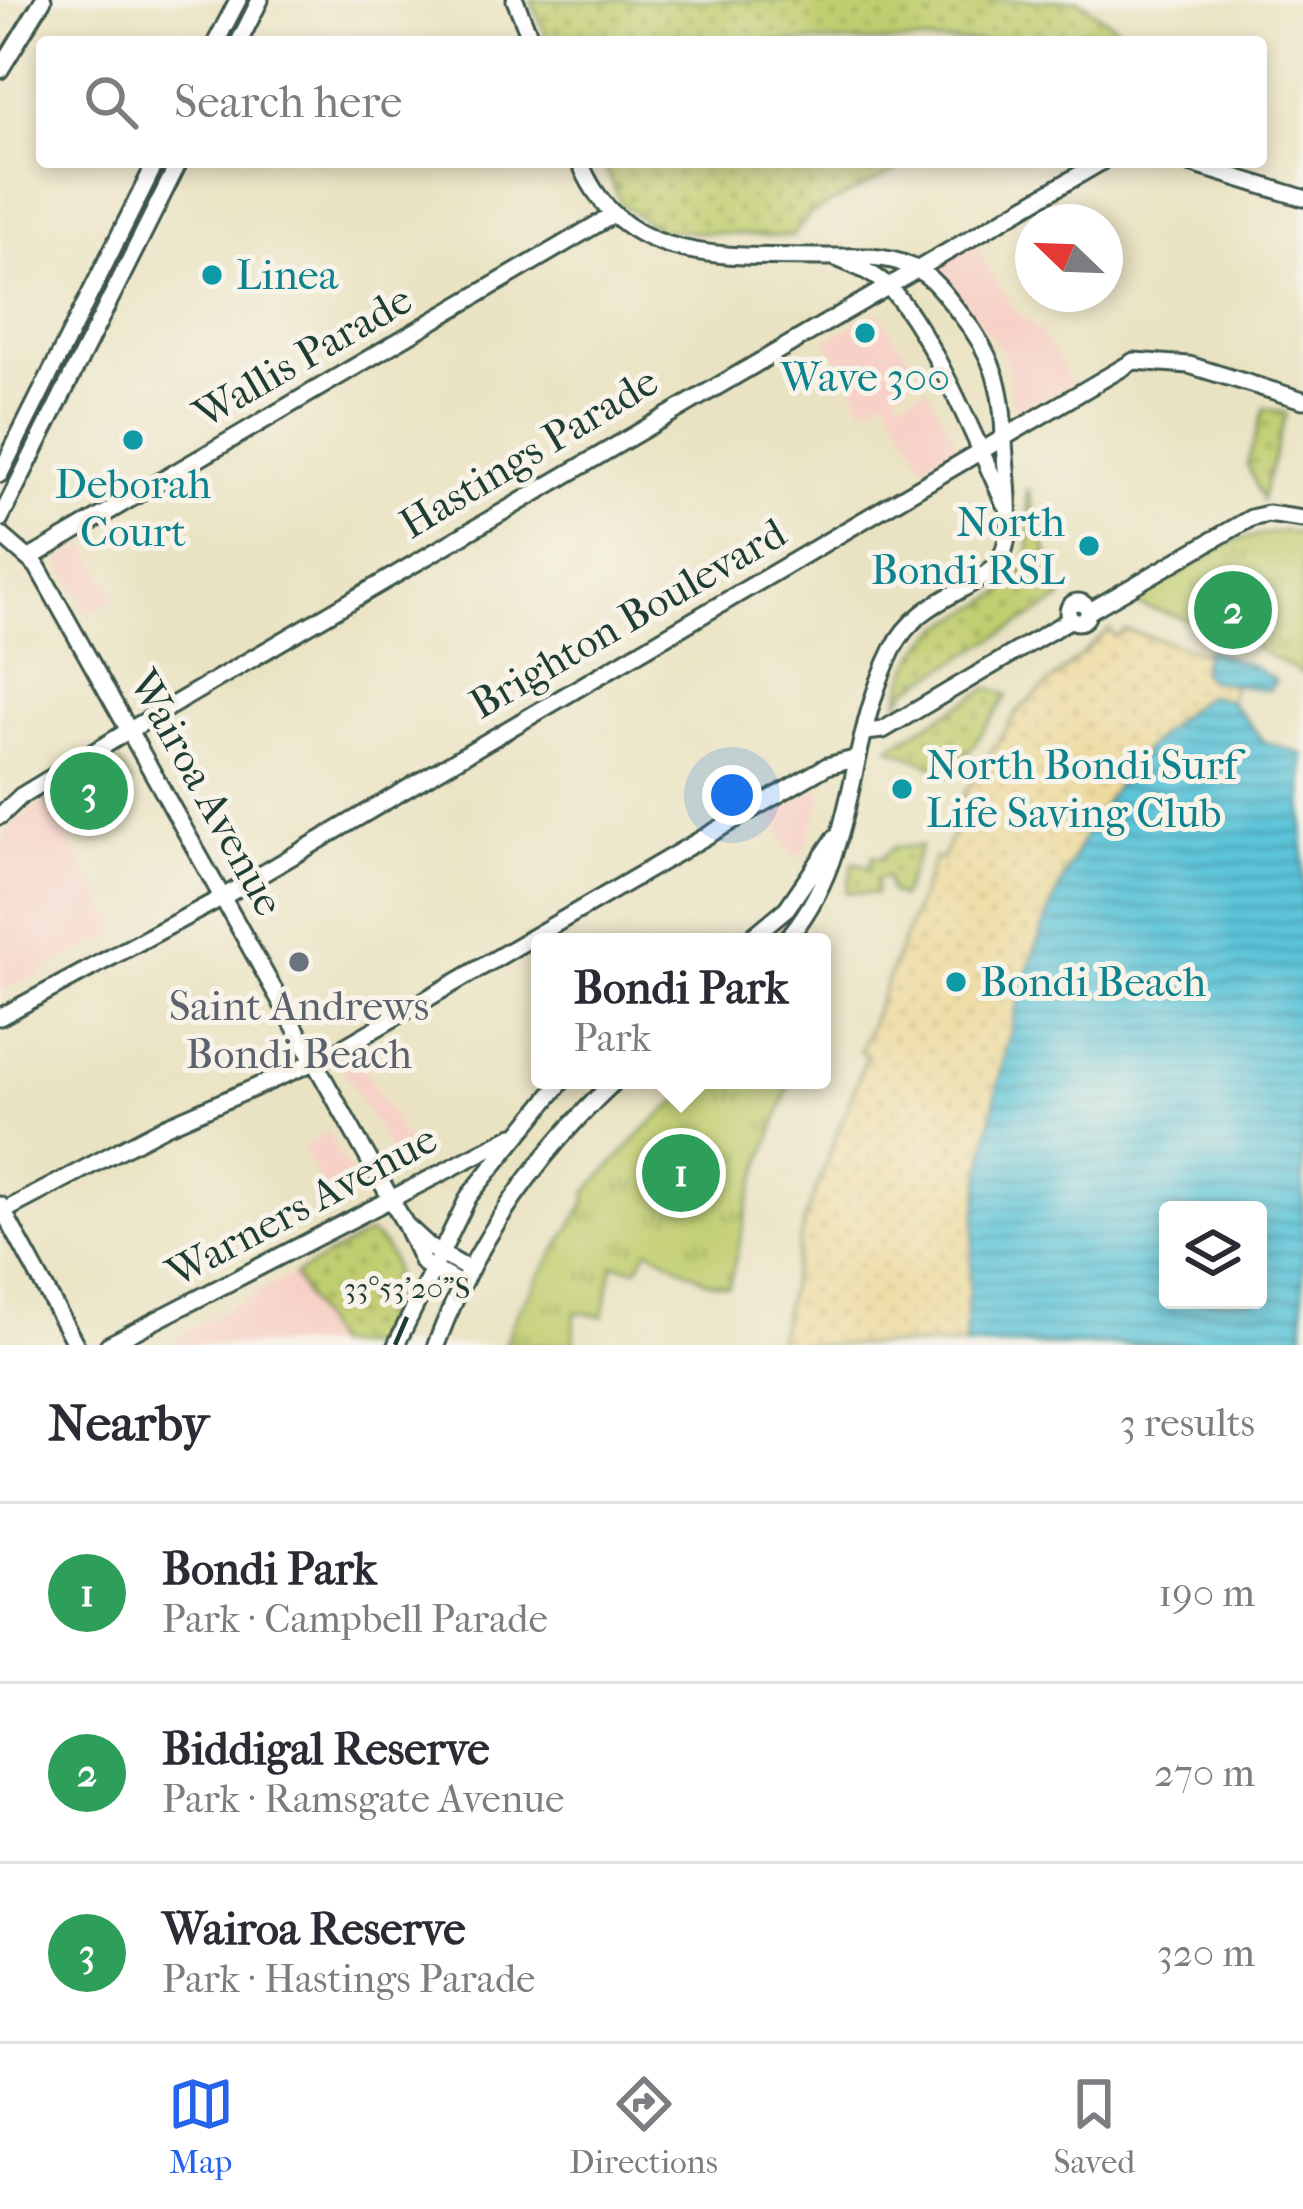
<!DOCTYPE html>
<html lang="en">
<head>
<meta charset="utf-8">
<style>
	body { margin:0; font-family:"IM FELL French Canon",serif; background:#f2f2f3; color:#2b2b33 }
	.controls { position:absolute; right:36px; bottom:36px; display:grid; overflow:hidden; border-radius:12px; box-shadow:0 6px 18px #0003 }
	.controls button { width:108px; height:108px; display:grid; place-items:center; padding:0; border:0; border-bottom:3px solid #e1e1e2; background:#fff; color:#2b2b33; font:60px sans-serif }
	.compass { position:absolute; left:1015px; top:204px; width:108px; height:108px; border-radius:50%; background:#fff; box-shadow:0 6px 18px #0003; rotate:293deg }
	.you { position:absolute; left:732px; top:795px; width:42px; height:42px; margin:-30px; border:9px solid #fff; border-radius:50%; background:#1a73e8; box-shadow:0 0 0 18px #1a73e833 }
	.badge { display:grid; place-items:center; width:78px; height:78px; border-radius:50%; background:#2563eb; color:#fff; font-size:39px; font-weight:700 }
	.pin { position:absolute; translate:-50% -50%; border:6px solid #fff; box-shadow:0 3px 12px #0006 }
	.popup { position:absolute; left:531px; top:933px; width:300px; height:156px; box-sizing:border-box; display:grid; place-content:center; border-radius:12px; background:#fff; filter:drop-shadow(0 3px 9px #0005); font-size:39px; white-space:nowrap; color:#7c7c81 }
	.popup b { font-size:45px; color:#2b2b33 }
	.popup::after { content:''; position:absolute; left:50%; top:100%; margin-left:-24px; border:24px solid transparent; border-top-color:#fff }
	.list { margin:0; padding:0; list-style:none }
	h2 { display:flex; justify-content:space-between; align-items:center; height:156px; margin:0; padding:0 48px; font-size:51px }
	h2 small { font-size:39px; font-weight:400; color:#7c7c81 }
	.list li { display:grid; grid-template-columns:78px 1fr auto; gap:36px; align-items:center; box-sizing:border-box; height:180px; padding:0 48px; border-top:3px solid #e1e1e2 }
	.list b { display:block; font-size:45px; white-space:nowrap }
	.list p { margin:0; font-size:39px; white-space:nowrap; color:#7c7c81 }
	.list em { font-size:39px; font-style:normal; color:#7c7c81 }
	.icon { flex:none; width:66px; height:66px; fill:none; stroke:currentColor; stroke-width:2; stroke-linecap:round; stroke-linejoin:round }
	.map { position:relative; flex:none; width:1303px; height:1345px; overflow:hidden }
	.search { position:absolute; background:#fff; box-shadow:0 6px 18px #0003; left:36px; right:36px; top:36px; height:132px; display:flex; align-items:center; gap:30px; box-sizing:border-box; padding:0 42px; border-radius:12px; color:#7c7c81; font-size:45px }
	.sheet { height:696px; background:#fff }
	nav { display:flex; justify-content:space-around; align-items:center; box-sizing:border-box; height:168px; border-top:3px solid #e1e1e2; background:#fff; font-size:33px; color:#7c7c81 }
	nav a { display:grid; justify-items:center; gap:6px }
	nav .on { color:#2563eb }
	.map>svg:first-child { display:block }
</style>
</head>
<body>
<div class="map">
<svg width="1303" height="1345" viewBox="0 0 1303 1345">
	<defs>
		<pattern id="grass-dots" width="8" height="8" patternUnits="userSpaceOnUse" patternTransform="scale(3)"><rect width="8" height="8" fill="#c1ce6f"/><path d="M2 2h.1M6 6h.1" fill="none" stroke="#9ca85c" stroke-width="1.8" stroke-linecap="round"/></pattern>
		<pattern id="sand-dots" width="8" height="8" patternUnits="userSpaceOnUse" patternTransform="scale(3)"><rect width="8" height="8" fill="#eeda9e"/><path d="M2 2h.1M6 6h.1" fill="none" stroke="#ccbc89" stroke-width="1.8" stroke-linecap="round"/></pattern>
		<pattern id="park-tufts" width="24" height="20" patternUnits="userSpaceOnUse" patternTransform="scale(3)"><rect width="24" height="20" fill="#c1ce6f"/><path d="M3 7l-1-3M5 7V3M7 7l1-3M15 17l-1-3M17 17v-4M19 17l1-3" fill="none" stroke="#9ca85c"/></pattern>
		<pattern id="water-rules" width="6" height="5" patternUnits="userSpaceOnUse" patternTransform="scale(3)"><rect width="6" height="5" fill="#5cc4d9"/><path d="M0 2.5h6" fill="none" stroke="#4ba0b1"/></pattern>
	</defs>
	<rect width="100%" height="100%" fill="#f7f3e8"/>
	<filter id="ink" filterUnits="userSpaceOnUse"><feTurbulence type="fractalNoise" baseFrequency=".00833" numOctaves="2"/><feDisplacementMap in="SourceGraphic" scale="24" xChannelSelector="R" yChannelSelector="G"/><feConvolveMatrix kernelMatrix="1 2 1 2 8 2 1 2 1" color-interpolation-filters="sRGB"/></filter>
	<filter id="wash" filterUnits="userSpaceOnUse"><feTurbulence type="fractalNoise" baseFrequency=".004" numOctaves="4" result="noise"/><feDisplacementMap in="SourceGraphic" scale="48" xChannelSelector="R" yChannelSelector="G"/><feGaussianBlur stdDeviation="2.7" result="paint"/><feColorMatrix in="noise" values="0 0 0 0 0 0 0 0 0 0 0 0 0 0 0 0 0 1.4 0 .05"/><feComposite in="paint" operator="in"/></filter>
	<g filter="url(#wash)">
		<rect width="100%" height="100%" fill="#eae3c3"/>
		<path fill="#f7d1c7" d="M975,244L1013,309L1041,333L1072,384L1026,412L1013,409L1005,355L940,273L943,262Z
			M878,310L920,375L895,390L901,400L926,387L958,444L924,464L886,396L864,408L826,340Z
			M87,545L117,598L89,614L60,561Z
			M817,788L824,793L802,857L791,853L770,815Z
			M45,799L120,931L0,992V844L18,819Z
			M358,1057L414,1153L397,1163L341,1066Z
			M328,1132L354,1181L331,1200L301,1147Z
			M369,1230L380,1238L399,1283L375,1345H165Z"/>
		<path fill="url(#grass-dots)" stroke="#708652" stroke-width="3" d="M531,0H1079L1126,33L1113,42H549Z
			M603,162H913L810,214L792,237L659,230L622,205Z
			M1264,408L1286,413L1262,500L1247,464Z
			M1027,488L1062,599L907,690L898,704C918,599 1000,624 1025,562C1035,538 1025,510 1027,488Z
			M989,688L1008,695L953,775L889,747Z
			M921,846L901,898L890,892L887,877L876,879V894L846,892L854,862L870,867L873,856L881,858L895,847Z
			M369,1233C414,1264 387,1305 372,1345H333L294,1275Z"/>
		<path fill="url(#sand-dots)" stroke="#868c69" stroke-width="3" d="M1110,629L1115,637L1126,630L1205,653L1201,667L1209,680L1233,685L1230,701L1207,695C1026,817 976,1142 965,1345H777L804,1221L867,1055L860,1051L935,858L942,860L961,813L955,809L1017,712Z"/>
		<path fill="url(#park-tufts)" stroke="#708652" stroke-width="3" d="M1283,531L1303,534V674L1220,629L1131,603L1236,540Z
			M112,760L121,764L132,783L60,826L45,799Z
			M703,1080H791L751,1194L729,1286L706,1281L648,1249L637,1269L613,1265L603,1316L575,1312L574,1345H504L518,1311L585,1204L587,1192L648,1126Z"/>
		<path fill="url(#water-rules)" stroke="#3e8086" stroke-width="3" fill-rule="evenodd" d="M1206,649L1253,666L1276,681L1269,690L1209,680L1201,672Z
			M1208,695L1230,701L1264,742L1303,754V1345H965C976,1141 1026,817 1208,695ZM1258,1210V1300H1168V1210Z"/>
	</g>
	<g filter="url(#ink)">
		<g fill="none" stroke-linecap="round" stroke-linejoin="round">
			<g stroke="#3d5649" stroke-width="21">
				<path id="minor" d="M515,0L532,42
					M216,42L238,0
					M239,42L260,0
					M0,70L43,0
					M580,162C622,269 731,255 830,257C860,257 890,254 918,270C936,280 949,300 962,316C994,356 1003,389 1004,440C1005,470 1015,532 1001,557C982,592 919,595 893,649C844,746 859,859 784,942
					M1186,162L1303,198
					M836,258C853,265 872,272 885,284C926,319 981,451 1004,503
					M0,474L156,162
					M0,519L179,162
					M0,534L37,566L405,1224L423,1263L462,1285
					M30,558L611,216
					M1068 612a10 10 0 1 1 20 0a10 10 0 1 1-20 0Z
					M1088,612L1251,518L1268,514L1303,519
					M866,732L883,730L1071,619
					M0,816L21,796L130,730L1101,162
					M746,942L787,908L835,838
					M0,1017L223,897L1134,361L1189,365L1303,400
					M0,1205L76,1345
					M0,1213L166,1126L332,1054L827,766L858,758
					M407,1226L432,1249L470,1270
					M108,1345L513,1136
					M396,1345L469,1196L563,1080
					M436,1345C474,1244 537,1154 616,1080"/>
			</g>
			<use href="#minor" stroke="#fff" stroke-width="15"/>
		</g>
	</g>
	<path fill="none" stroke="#1f3d34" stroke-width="4.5" d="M395,1345L407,1317"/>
	<g fill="#0f9aa8" stroke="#f7f3e8" stroke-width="4.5">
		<circle cx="212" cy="275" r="12"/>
		<circle cx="865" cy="333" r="12"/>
		<circle cx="133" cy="440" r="12"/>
		<circle cx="1089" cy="546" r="12"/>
		<circle cx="902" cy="789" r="12"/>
		<circle cx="956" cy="982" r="12"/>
	</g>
	<circle fill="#6b7280" stroke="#f7f3e8" stroke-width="4.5" cx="299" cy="962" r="12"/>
	<g text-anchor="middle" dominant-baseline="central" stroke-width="10" stroke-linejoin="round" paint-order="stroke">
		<g font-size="42" fill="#0d838f" stroke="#f7f3e8" text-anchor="start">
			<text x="236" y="275">Linea</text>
			<text x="865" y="377" text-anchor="middle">Wave 300</text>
			<text x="133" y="484" text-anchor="middle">Deborah<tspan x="133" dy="48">Court</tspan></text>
			<text x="1065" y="522" text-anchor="end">North<tspan x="1065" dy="48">Bondi RSL</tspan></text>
			<text x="926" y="765">North Bondi Surf<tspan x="926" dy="48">Life Saving Club</tspan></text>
			<text x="980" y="982">Bondi Beach</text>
		</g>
		<g font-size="42" fill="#1f3d34" stroke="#f7f3e8">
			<text transform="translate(303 357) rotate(-30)">Wallis Parade</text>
			<text transform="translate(529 453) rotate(-31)">Hastings Parade</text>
			<text transform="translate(628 619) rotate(-30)">Brighton Boulevard</text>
			<text transform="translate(206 793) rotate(61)">Wairoa Avenue</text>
			<text transform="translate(302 1206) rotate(-28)">Warners Avenue</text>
		</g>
		<g font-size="42" fill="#5b616d" stroke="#f7f3e8">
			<text x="299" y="1006">Saint Andrews<tspan x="299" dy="48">Bondi Beach</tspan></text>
		</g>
	</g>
	<g font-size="30" text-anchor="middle" fill="#1f3d34" stroke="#f7f3e8" stroke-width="10" stroke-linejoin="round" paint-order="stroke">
		<text x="407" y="1298">33°53'20"S</text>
	</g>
</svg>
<div class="controls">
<button><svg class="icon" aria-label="layers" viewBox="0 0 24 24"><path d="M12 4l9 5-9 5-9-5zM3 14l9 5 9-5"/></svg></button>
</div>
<svg class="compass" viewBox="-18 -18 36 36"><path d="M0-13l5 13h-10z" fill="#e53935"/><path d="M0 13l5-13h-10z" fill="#7c7c81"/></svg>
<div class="you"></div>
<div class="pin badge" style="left:681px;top:1173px;background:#2e9e5b">1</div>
<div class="popup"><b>Bondi Park</b>Park</div>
<div class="pin badge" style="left:1233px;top:610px;background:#2e9e5b">2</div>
<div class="pin badge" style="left:89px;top:791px;background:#2e9e5b">3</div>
<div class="search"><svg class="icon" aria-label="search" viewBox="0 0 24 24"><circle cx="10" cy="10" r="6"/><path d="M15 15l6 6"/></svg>Search here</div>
</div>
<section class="sheet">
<h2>Nearby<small>3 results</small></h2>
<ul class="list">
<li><span class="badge" style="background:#2e9e5b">1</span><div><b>Bondi Park</b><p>Park · Campbell Parade</p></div><em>190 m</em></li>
<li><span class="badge" style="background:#2e9e5b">2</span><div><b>Biddigal Reserve</b><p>Park · Ramsgate Avenue</p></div><em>270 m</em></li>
<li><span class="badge" style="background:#2e9e5b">3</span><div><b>Wairoa Reserve</b><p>Park · Hastings Parade</p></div><em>320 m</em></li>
</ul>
</section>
<nav>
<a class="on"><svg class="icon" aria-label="map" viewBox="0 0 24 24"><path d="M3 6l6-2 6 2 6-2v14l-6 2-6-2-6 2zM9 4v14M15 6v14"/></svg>Map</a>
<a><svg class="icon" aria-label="directions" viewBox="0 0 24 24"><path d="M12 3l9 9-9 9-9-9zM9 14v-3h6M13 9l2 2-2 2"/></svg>Directions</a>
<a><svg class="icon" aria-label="saved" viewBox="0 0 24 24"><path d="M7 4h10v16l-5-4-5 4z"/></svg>Saved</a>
</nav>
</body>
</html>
